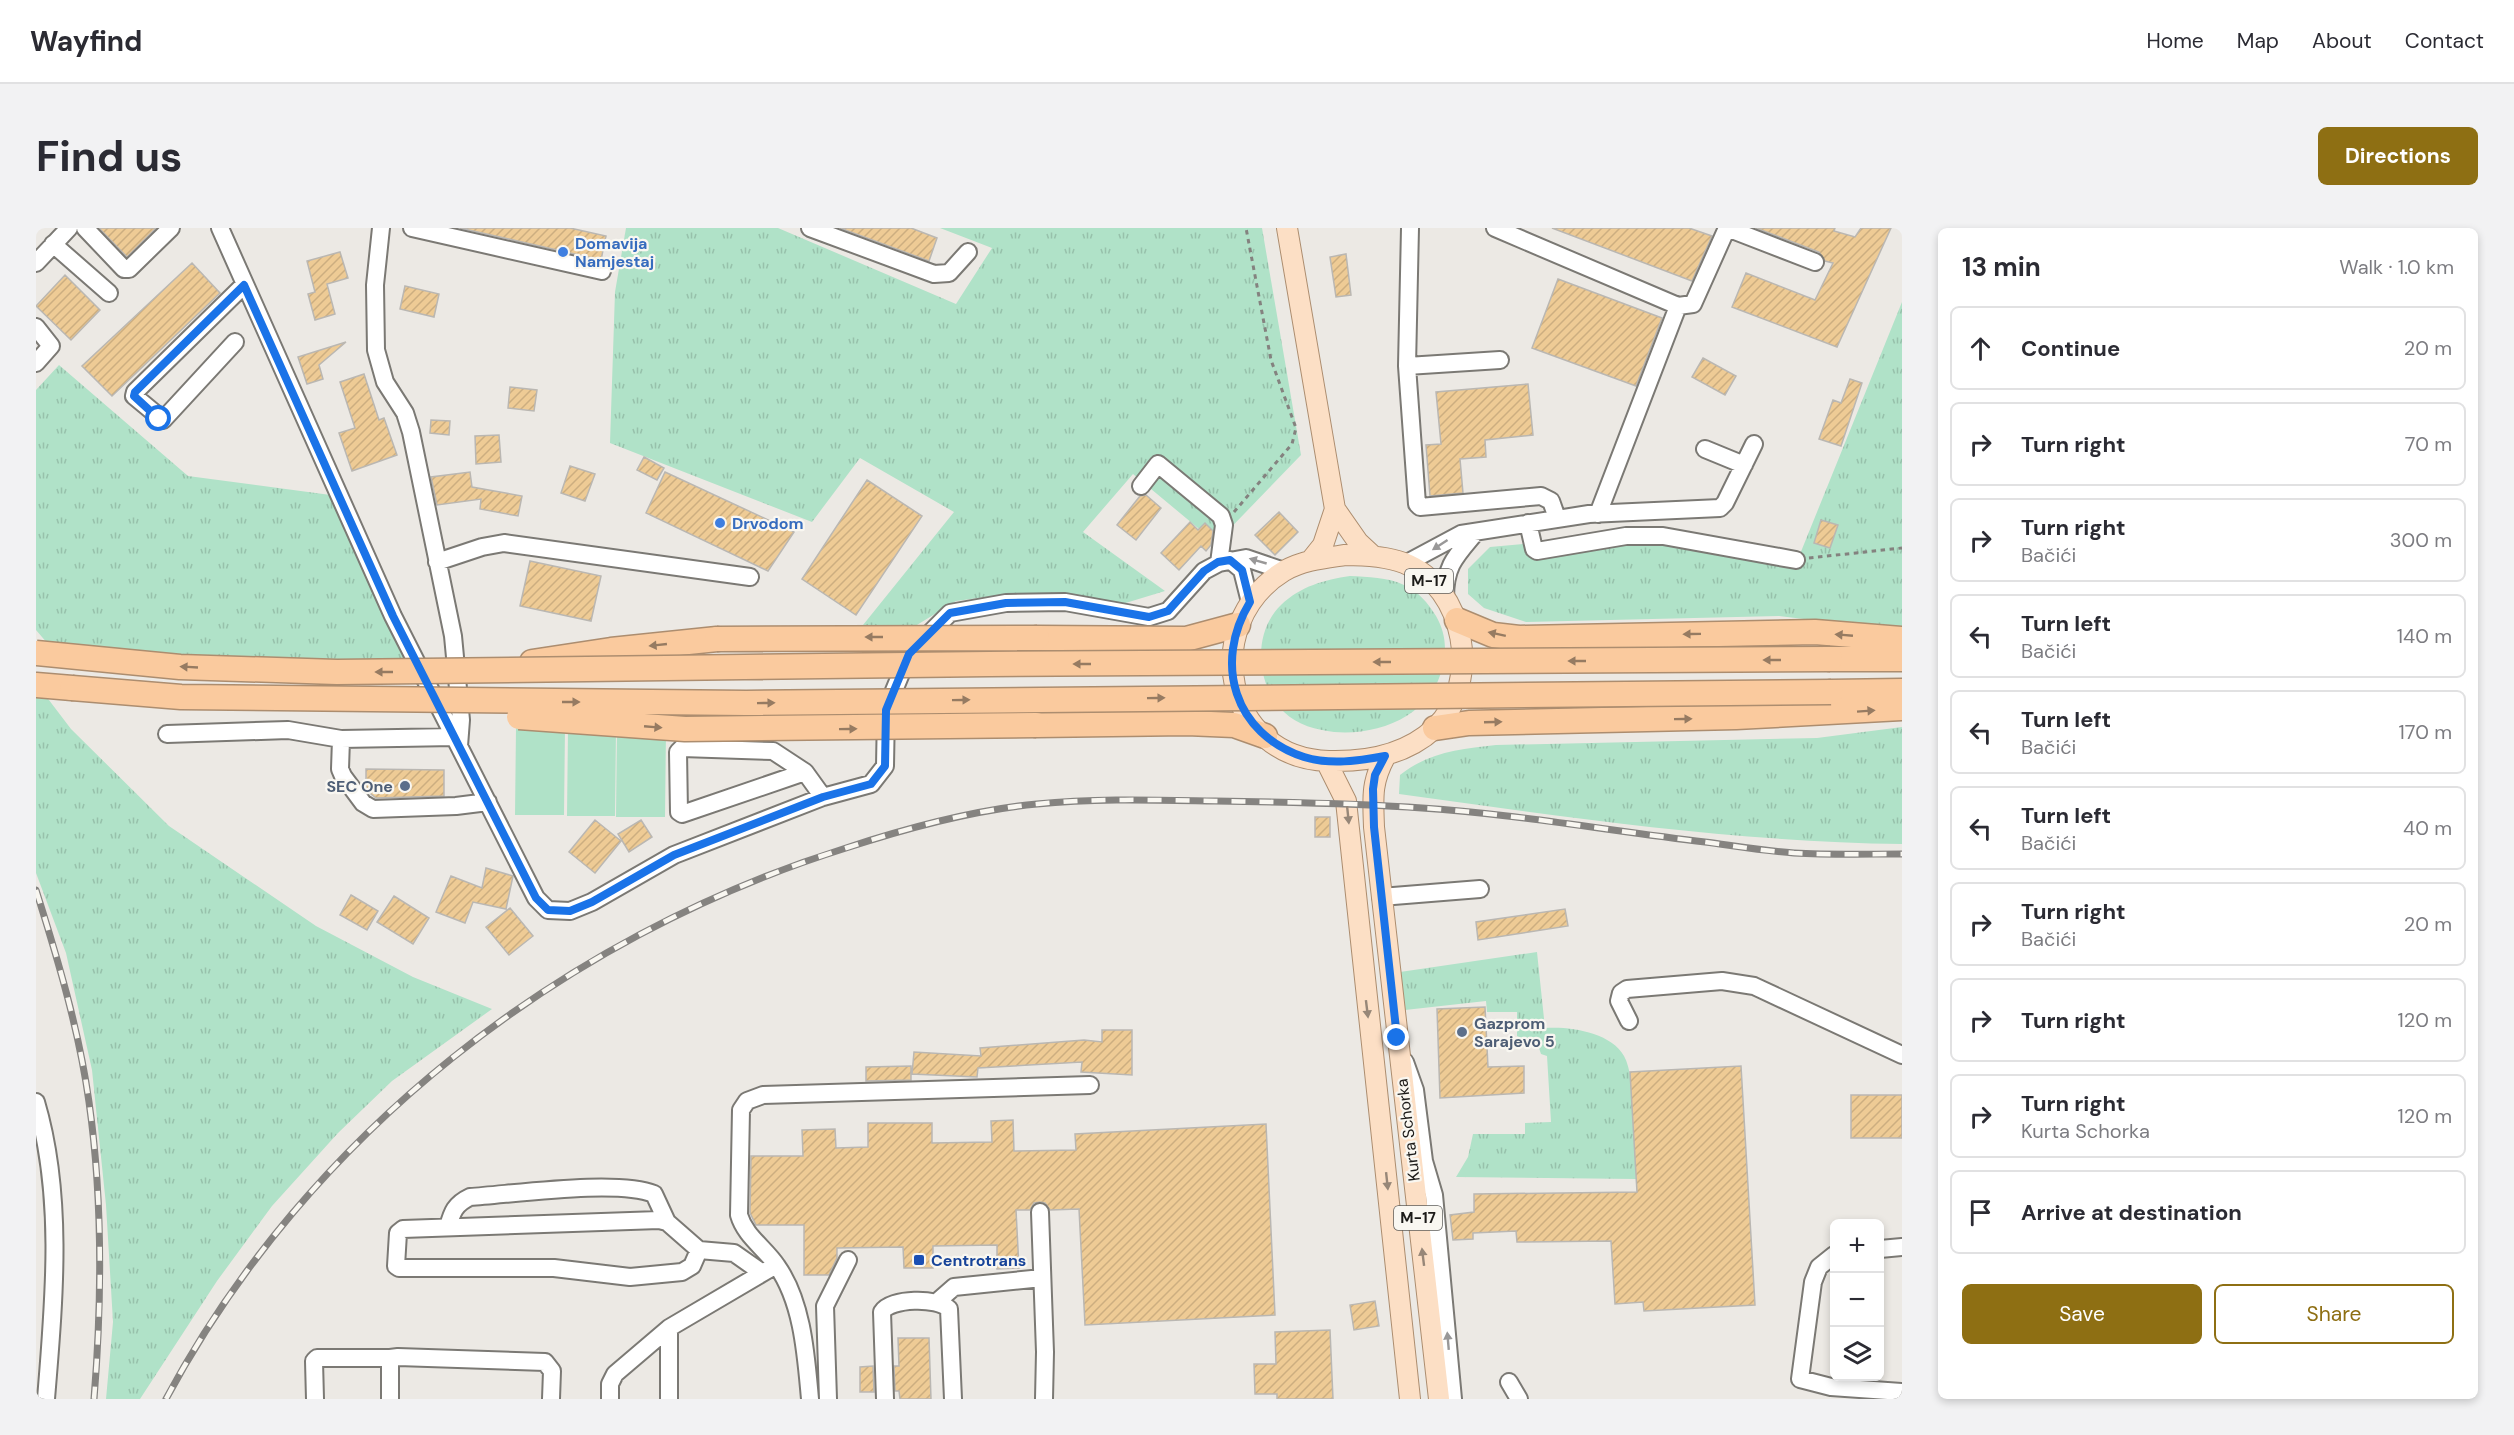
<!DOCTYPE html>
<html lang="en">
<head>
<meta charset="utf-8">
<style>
	body { margin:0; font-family:"DM Sans",sans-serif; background:#f2f2f3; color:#2b2b33 }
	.controls { position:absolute; right:18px; bottom:18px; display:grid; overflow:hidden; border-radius:9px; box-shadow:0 3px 9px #0003 }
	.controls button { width:54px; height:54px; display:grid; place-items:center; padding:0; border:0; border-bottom:2px solid #e1e1e2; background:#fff; color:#2b2b33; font:30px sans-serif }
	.stop { position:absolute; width:18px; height:18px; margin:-14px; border:4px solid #1a73e8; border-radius:50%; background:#fff }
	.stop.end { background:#1a73e8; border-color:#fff; box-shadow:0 2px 6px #0008 }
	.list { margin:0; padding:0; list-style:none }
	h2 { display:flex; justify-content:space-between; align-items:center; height:78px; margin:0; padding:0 24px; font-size:26px }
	h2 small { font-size:20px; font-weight:400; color:#7c7c81 }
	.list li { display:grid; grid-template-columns:39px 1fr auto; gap:18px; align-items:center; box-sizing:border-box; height:84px; margin:0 12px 12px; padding:0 12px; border:2px solid #e1e1e2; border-radius:9px }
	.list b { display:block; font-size:22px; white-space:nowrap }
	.list p { margin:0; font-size:20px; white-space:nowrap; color:#7c7c81 }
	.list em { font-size:20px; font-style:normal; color:#7c7c81 }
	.actions { display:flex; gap:12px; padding:18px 24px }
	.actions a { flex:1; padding:14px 0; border:2px solid #8e6f13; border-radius:9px; text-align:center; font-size:21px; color:#8e6f13 }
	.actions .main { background:#8e6f13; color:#fff }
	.icon { flex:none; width:33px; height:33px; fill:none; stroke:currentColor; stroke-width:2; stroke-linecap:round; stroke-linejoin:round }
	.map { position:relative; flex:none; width:1866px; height:1171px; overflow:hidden; border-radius:9px }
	header { display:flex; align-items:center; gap:36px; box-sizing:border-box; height:84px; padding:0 30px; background:#fff; border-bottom:2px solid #e1e1e2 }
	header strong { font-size:28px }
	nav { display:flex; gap:33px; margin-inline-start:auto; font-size:21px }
	.intro { display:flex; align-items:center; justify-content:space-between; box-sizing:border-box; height:144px; padding:0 36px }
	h1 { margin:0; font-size:42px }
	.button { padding:15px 27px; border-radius:9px; background:#8e6f13; color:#fff; font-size:21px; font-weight:700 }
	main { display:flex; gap:36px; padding:0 36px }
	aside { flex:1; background:#fff; border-radius:9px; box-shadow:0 3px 9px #0003 }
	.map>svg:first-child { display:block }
</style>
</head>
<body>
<header>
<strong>Wayfind</strong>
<nav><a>Home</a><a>Map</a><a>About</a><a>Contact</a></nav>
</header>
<div class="intro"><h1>Find us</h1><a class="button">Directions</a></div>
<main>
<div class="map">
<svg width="1866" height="1171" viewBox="0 0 1866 1171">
	<defs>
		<pattern id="grass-tufts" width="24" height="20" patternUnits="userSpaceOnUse" patternTransform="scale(1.5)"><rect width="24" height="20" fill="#b0e2c8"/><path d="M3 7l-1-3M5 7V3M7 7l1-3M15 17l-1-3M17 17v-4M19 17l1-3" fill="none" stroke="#97c1ab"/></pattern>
		<pattern id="building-hatch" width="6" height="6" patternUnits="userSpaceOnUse" patternTransform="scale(1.5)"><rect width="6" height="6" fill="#eecb95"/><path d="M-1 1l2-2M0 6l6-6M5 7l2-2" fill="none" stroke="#ccae80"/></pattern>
	</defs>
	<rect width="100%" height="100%" fill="#ece9e4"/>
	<path fill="url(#grass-tufts)" d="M590,0H742L920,76L956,20L904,0H1226L1265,227L1180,315L1097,246L1047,304L1129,363L1083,377L957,368L920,373L876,400L827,397L918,284L824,230L776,294L574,215L579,64Z
		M1866,74V403L1743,388L1490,394L1448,380L1432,366V341L1454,319L1612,305L1762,331Z
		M23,137L152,248L302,268L373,435L168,428L12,416L0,402V162Z
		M1314,348C1332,349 1351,349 1368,357C1382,363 1392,375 1400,388C1409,404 1411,419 1407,437C1397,486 1345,508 1298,504C1281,502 1261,497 1248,484C1220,457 1216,405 1245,377C1265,358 1288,352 1314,348Z
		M0,455L35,501L133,598L280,698L377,749L456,781L356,853L302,905L236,978L181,1053L104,1171H70L77,1094L70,977L56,842L30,725L0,645Z
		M1866,499V616C1698,614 1530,589 1363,566L1364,547C1393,524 1424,521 1460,517L1781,510Z
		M1501,724L1509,800C1533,798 1575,804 1588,828C1601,851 1598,922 1600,951L1420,949L1432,929L1437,906H1489V895L1515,894L1511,828L1505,826L1503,820L1495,819L1481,808V784H1451L1450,773L1369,782L1364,744Z"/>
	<path fill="#b0e2c8" d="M480,500H529L528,587H479Z
		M532,501H580L579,588H531Z
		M581,502H630L629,589H580Z"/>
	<path fill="url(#building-hatch)" stroke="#bab7b2" stroke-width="1.5" d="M63,0H120L91,29Z
		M424,0H534L570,8L565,32Z
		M804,0H875L901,10L893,33Z
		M1516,0H1653L1676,8L1656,53Z
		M1720,0H1799L1798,3L1819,9L1825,0H1855L1801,119L1696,79L1710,45L1779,72L1797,35L1789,33L1783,24Z
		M304,24L312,50L291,56L299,86L279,92L272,66L279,64L271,33Z
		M1310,26L1315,67L1300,69L1294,29Z
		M156,35L184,65L76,168L46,138Z
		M29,47L64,82L35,112L0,78Z
		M1522,51L1626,90L1600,158L1496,120Z
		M369,58L403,66L398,89L364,81Z
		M310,114L283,137L287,151L271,156L262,129Z
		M1667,130L1700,148L1689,167L1656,149Z
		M328,146L343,192L348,190L361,227L316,243L303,205L319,200L304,154Z
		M1814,151L1826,155L1805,218L1783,211L1797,172L1805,175Z
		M1492,156L1497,207L1449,212L1450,229L1424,231L1427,265L1394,268L1390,217L1405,216L1400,164Z
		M474,159L501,162L498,183L472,180Z
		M395,192L414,193L413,207L394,205Z
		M463,207L465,234L440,236L439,208Z
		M608,229L628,240L621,252L601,242Z
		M534,238L559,246L549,273L525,265Z
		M434,244L436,259L486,268L482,288L444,281L445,271L401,277L395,249Z
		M629,244L758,304L732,343L610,285Z
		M831,252L886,288L820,387L766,351Z
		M1110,267L1125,280L1100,312L1081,297L1104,268Z
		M1243,284L1262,304L1239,327L1219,307Z
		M1785,292L1802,297L1794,320L1778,315Z
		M1154,294L1162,302L1169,295L1177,303L1175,317L1170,323L1165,318L1143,342L1125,325Z
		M494,333L565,348L555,393L484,378Z
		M330,541L408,542V568L340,570L330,562Z
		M1279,589H1294V609H1279Z
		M559,592L585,613L559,645L533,624Z
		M605,592L616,609L593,624L582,606Z
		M450,640L477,648L470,681L437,674L429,695L400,684L415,648L446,660Z
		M315,667L342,683L331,702L304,687Z
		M358,668L393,690L377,716L341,694Z
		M474,680L497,708L473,727L450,699Z
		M1529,681L1532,698L1442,712L1440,694Z
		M1449,779L1452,839L1488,838V865L1404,870L1401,781Z
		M1066,802H1096V847L1045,844L1046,834L942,840L941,849L876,846L878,824L945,828L944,820L1048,812L1066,814Z
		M875,838V852L830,853V839Z
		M1705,838L1719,1077L1608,1083L1607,1074L1579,1076L1575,1013L1481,1014L1480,1003L1437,1005V1011L1417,1012L1414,987L1438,984V966L1601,964L1594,844Z
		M1815,867H1866V910H1815Z
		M977,892L978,923L1040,922L1039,906L1230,896L1239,1087L1049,1097L1043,981L1014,982L1009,975L1004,974L998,975L994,982H980L983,1040L961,1041V1017L897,1018V1040H868L867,1019L801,1020V1030L793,1047H768V997H720L714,985L715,928H767L766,902L799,901L800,920L832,919V895H896V915L956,914L955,893Z
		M1339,1073L1343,1098L1318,1102L1314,1077Z
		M1294,1102L1297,1171H1241V1166H1219L1218,1136H1240L1239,1104Z
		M862,1110H893L895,1171H864L863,1163H859L858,1138H863Z
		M837,1138L838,1164H824V1139Z"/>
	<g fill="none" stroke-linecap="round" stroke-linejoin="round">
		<g stroke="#7b7974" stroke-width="20">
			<path id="minor" d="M49,0L88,41H93L135,0
				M184,0L357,388L500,670L512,682L534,683L556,674L638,627L787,569L835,556L849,538L850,482L873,426L914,385L970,375L1029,374L1113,389L1132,383L1168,343L1183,335L1210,330L1248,343
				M345,0L339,57L340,122L349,154L369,185L375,204L417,408L425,492L423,518
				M376,0L566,43
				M774,0L898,46L913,45L932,24
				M1459,0L1642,78L1657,76L1691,0
				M1691,0L1779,34
				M17,16L73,65
				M0,35L33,0
				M0,99L15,118L0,135
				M199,114L127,192L98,168L99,164L208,57
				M1464,132L1371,138L1381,276L1384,279L1505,268L1515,273L1521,290
				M1371,138L1374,0
				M1669,221L1708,237
				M1105,258L1122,236L1185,288L1188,297L1183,335
				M1562,286L1642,78
				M1492,295L1498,321L1501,323L1590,308H1627L1760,332
				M1194,332L1206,342L1214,374
				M401,334L446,319L468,315L714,349
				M1369,336L1425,306L1553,286L1684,280L1689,275L1718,216
				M1409,370C1409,337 1420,328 1440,304
				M131,506L252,502L305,511
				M418,509L305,511L304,541L307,548L327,575L337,581L420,578L452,574
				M769,544L646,586L643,584L642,524L646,520L737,523L769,544L787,569
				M1345,669L1444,661
				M1593,793L1583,773L1585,765L1591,761L1686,753L1718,758L1866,827
				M1369,834L1379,862L1388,933L1398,967L1417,1171
				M0,874C28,968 18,1074 10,1171
				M1004,984L1009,1124L1008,1171
				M412,999C416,984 419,976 434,969C479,966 581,951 618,966L631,994
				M1844,1021L1866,1019
				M663,1022L656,1038L646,1044L594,1049L518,1040H363L360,1038L362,1005L367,1001L623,992L631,994L663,1022L698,1025L725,1044
				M1798,1027L1783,1039L1777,1054L1764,1151L1795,1159L1866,1164
				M902,1073L918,1059L1006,1050
				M633,1100V1171
				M1473,1154L1483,1171
				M279,1171L278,1133L281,1130H354
				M354,1171V1130L362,1129L509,1134L516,1143L515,1171
				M574,1171V1156L579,1146L633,1100L735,1040
				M774,1171C770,1128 767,1075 741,1038C729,1020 709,1008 703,987L705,882L711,873L727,867L1054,857
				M792,1171L789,1078L812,1032
				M849,1171L846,1084C854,1070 902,1069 913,1081L917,1171"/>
		</g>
		<g stroke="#ac8d6f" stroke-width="22">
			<path id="major" d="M1251,0L1299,281L1322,314L1336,327
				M1309,327C1329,327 1349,328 1368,335C1430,359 1446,455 1399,500C1370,527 1331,534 1293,533C1188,531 1162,396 1248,343C1267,332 1289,330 1309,327Z
				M1275,332L1287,317L1299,281
				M1349,529C1335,555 1337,570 1338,599L1403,1171
				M1290,533L1310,573L1374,1171"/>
		</g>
		<g stroke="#ac8d6f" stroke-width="27">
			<path id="highway" d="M1421,392L1457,407L1483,410L1779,404L1866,411
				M1001,410L1150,411L1202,397
				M1794,431H1866
				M496,434L575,422L681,411
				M0,457L36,460
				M1795,464L1866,463
				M1000,497L1151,495L1198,497L1229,508
				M1399,500L1433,495L1700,489L1866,480"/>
		</g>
		<path stroke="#84827f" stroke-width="3" stroke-dasharray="4.5 4.5" stroke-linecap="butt" d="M1198,284L1256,216L1260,200L1235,132L1210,0
			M1773,330L1866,320"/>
		<use href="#minor" stroke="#fff" stroke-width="16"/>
		<use href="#major" stroke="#fcdfc5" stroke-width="20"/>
		<use href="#highway" stroke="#faca9e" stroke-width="24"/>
		<g stroke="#858380" stroke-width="7">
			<path id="rail" d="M0,662C22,732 43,802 53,874C67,973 66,1072 58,1171
				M130,1171C271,907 526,709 810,620C871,600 937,582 1001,576C1060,570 1120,572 1179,573C1248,574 1317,575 1386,580C1480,586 1575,603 1669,614C1699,618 1728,623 1758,625C1794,627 1830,626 1866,626"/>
		</g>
		<use href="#rail" stroke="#f9f7f1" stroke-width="4.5" stroke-dasharray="14" stroke-linecap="butt"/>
		<g stroke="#ac8d6f" stroke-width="27" stroke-linecap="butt">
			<path id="highway-bridge" d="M681,411L1001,410
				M0,425L144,439L301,444L953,436L1794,431
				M36,460L145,469L710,475L1795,464
				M483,489L649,501L1000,497"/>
		</g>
		<use href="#highway-bridge" stroke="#faca9e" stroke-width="24"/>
	</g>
	<defs><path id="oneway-solid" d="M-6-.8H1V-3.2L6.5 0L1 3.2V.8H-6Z" transform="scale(1.5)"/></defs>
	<g fill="#999898">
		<use href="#oneway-solid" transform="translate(1404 317) rotate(147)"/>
		<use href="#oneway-solid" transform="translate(1222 333) rotate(-164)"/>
		<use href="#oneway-solid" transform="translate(1412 1113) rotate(-95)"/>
	</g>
	<g fill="#967b62">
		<use href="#oneway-solid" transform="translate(1461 406) rotate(-168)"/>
		<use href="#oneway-solid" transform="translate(1656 406) rotate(179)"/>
		<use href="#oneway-solid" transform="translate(1808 407) rotate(-175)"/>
		<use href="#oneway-solid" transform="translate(838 409) rotate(180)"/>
		<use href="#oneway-solid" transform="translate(622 417) rotate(174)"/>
		<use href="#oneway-solid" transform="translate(1736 432) rotate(180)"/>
		<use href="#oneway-solid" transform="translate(1541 433) rotate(180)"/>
		<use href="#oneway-solid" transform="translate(1346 434) rotate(180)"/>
		<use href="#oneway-solid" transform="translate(1046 436) rotate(180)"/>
		<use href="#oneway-solid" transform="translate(153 439) rotate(-177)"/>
		<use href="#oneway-solid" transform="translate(348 444) rotate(180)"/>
		<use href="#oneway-solid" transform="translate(1120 470) rotate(-1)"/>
		<use href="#oneway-solid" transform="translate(925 472) rotate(-1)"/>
		<use href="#oneway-solid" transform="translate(535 474)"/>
		<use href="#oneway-solid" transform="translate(730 475) rotate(-1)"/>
		<use href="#oneway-solid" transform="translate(1830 483) rotate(-4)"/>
		<use href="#oneway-solid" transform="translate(1647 491) rotate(-1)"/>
		<use href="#oneway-solid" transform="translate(1457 494) rotate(-2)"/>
		<use href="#oneway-solid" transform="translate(617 499) rotate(5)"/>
		<use href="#oneway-solid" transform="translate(812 501) rotate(-1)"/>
	</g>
	<g fill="#978778">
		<use href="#oneway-solid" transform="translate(1312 587) rotate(84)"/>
		<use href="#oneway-solid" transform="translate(1331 781) rotate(83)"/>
		<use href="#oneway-solid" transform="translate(1351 953) rotate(84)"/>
		<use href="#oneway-solid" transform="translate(1387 1029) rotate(-97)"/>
	</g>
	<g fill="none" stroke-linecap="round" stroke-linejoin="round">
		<path stroke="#1a73e8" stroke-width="8" d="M123,191L98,168L99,164L208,57L357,388L500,670L512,682L534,683L556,674L638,627L787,569L835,556L849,538L850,482L873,426L914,385L970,375L1029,374L1113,389L1132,383L1168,343L1182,334L1194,332L1206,342L1214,374C1177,435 1198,506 1268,529C1294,537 1322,533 1349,528L1339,547L1337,561L1338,599L1361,810"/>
	</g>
	<g fill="#3f7fe0" stroke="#f9f7f1" stroke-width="2">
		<circle cx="527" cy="24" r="6"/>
		<circle cx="684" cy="295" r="6"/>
	</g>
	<g fill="#5c6f8a" stroke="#f9f7f1" stroke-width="2">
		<circle cx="369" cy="558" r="6"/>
		<circle cx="1426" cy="804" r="6"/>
	</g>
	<rect fill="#1a4fb4" stroke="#f9f7f1" stroke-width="2" x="877" y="1026" width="12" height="12" rx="3"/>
	<g text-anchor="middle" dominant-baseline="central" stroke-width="4.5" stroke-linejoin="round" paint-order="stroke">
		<g fill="#f9f7f1" stroke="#5e5d5a" stroke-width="1.5">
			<rect x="1369" y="341" width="48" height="24" rx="4.5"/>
			<rect x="1358" y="978" width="48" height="24" rx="4.5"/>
		</g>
		<g font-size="15" font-weight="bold" fill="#1c1b19">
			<text x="1393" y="353">M-17</text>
			<text x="1382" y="990">M-17</text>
		</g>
		<g font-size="16" font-weight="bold" fill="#366cbe" stroke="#f9f7f1" text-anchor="start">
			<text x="539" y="15">Domavija<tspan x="539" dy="18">Namjestaj</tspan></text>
			<text x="696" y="295">Drvodom</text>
		</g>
		<g font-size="16" font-weight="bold" fill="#4e5e75" stroke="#f9f7f1" text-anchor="end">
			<text x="357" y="558">SEC One</text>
			<text x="1438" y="795" text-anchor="start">Gazprom<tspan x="1438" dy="18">Sarajevo 5</tspan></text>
		</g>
		<g font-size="16" fill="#1c1b19" stroke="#f9f7f1">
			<text transform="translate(1372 902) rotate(-97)">Kurta Schorka</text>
		</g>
		<g font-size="16" font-weight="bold" fill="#164399" stroke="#f9f7f1" text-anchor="start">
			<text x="895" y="1032">Centrotrans</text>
		</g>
	</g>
</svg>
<div class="controls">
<button>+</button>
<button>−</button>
<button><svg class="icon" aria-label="layers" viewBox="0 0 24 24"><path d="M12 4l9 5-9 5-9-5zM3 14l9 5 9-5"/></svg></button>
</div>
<div class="stop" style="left:123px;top:191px"></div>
<div class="stop end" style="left:1361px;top:810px"></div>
</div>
<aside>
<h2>13 min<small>Walk · 1.0 km</small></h2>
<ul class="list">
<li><svg class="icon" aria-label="ahead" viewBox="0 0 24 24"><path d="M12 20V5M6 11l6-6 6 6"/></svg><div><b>Continue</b></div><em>20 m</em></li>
<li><svg class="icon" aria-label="right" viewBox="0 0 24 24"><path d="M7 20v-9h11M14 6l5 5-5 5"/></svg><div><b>Turn right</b></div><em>70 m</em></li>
<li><svg class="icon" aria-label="right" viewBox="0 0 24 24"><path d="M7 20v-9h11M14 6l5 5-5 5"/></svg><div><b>Turn right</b><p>Bačići</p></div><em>300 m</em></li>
<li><svg class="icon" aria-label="left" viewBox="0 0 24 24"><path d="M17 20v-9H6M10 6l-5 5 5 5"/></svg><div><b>Turn left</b><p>Bačići</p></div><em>140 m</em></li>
<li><svg class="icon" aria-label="left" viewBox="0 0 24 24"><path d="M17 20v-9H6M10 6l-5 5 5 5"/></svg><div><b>Turn left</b><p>Bačići</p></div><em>170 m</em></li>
<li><svg class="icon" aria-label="left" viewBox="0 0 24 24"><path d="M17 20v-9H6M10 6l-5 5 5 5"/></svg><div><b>Turn left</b><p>Bačići</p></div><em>40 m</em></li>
<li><svg class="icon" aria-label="right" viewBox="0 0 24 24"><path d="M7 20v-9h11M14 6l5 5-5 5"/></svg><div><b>Turn right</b><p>Bačići</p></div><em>20 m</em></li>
<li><svg class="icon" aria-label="right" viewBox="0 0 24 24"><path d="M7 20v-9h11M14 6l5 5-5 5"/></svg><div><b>Turn right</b></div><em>120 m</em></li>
<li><svg class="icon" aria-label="right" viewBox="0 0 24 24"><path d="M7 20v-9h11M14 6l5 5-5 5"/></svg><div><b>Turn right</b><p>Kurta Schorka</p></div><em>120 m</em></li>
<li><svg class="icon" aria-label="arrive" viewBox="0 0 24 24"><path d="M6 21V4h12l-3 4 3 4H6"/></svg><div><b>Arrive at destination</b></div></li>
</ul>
<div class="actions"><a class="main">Save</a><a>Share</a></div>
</aside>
</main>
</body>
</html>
